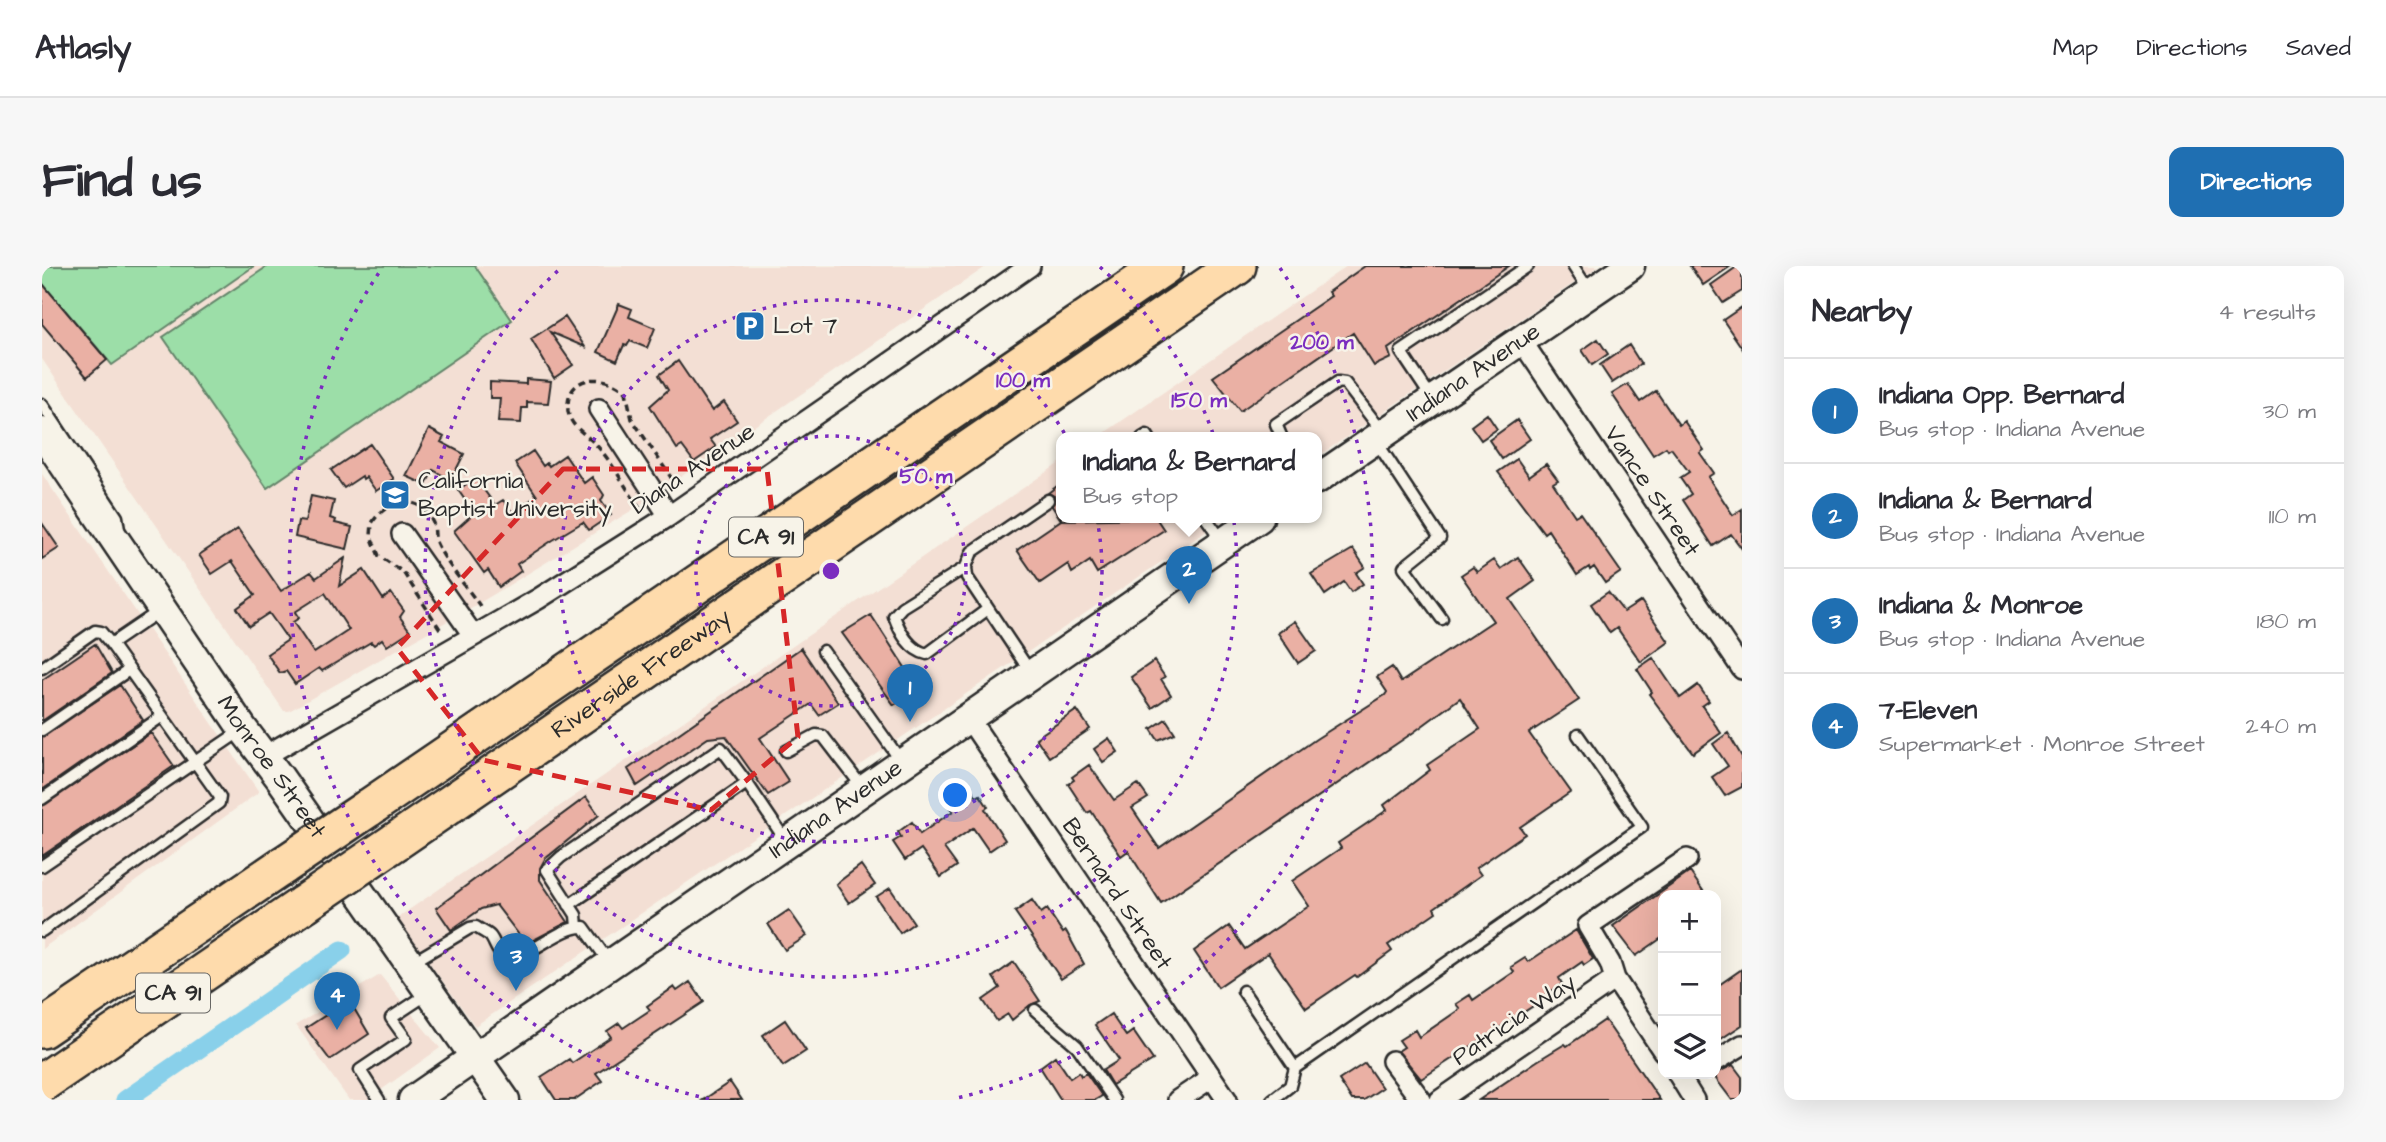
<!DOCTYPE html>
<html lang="en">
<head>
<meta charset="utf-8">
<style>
	body { margin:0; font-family:"Architects Daughter",sans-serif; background:#f7f7f7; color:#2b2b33 }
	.controls { position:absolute; right:21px; bottom:21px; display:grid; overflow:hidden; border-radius:14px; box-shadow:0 7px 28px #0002 }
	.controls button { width:63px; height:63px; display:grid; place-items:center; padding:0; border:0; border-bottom:2px solid #e1e1e2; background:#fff; color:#2b2b33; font:35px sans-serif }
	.you { position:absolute; left:914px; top:530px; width:24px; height:24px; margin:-18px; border:5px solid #fff; border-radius:50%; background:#1a73e8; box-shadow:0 0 0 10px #1a73e833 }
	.badge { display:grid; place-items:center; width:46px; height:46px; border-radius:50%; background:#1f6fb2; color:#fff; font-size:23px; font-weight:700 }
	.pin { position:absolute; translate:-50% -58px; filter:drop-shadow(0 2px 4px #0008) }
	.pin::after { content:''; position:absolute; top:37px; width:24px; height:21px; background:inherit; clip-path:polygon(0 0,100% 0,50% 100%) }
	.popup { position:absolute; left:1014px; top:166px; width:266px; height:91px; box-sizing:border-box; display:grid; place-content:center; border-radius:14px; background:#fff; filter:drop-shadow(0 2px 5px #0005); font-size:23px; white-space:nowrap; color:#7c7c81 }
	.popup b { font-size:26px; color:#2b2b33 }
	.popup::after { content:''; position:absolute; left:50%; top:100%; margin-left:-14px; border:14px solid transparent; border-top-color:#fff }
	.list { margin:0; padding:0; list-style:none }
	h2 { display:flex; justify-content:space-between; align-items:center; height:91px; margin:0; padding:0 28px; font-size:30px }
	h2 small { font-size:23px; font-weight:400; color:#7c7c81 }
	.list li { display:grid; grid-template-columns:46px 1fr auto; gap:21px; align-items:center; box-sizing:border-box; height:105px; padding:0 28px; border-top:2px solid #e1e1e2 }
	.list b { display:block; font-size:26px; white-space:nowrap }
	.list p { margin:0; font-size:23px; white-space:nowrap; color:#7c7c81 }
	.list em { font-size:23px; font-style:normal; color:#7c7c81 }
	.icon { flex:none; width:38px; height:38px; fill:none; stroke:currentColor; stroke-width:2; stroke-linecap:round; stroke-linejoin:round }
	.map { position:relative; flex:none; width:1700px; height:834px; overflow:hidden; border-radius:14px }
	header { display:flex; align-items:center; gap:42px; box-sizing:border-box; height:98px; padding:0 35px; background:#fff; border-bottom:2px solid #e1e1e2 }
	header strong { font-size:33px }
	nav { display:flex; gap:38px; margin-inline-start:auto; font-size:24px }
	.intro { display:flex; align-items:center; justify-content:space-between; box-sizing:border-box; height:168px; padding:0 42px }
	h1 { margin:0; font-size:49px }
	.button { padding:18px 32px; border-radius:14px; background:#1f6fb2; color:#fff; font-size:24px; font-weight:700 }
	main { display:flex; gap:42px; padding:0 42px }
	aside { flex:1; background:#fff; border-radius:14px; box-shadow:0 7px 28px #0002 }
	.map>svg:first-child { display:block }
</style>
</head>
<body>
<header>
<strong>Atlasly</strong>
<nav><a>Map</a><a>Directions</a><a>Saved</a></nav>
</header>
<div class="intro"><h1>Find us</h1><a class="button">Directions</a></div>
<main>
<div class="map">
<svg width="1700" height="834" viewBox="0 0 1700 834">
	<rect width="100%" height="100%" fill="#f7f3e8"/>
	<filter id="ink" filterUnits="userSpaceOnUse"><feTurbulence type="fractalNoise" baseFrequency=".0143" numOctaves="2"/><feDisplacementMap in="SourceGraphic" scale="14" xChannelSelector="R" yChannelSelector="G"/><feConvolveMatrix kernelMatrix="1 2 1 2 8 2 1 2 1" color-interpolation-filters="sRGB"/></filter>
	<g filter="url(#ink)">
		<path fill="#f3dfd4" d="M0,0H945L592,243L439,336L247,445H242L0,93Z
			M1305,0H1557L1275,191V172H1055Z
			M1019,196V252H1184L433,760L355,652Z
			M0,208L217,526L0,683Z
			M338,709L398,782L325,834H307L254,759Z"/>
		<path fill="#9cdea8" stroke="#64846a" stroke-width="2" d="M0,0H212L70,99L0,17Z
			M226,0H433L470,54L225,222L121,71Z"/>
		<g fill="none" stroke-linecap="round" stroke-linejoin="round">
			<path stroke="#89d0ea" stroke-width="19" d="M83,834L300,684"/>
		</g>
		<path fill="#eab0a4" stroke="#2b2b2b" stroke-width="2" fill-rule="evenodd" d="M1323,0H1467L1346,83L1349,92L1332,100L1311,67L1198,145L1171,111L1289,30L1286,26Z
			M1648,0H1689L1661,19Z
			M1696,0H1700V25L1681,37L1669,19Z
			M0,17L65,94L45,111L0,58Z
			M577,38L590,43L587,51L613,62L605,82L588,75L585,80L582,79L575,95L556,86Z
			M1700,41V82L1681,54Z
			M523,51L543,81L508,66L531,99L512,112L489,73Z
			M1556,73L1566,88L1550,99L1540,84Z
			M1587,79L1599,98L1570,117L1558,99Z
			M636,95L670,145L682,136L695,155L668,173L674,181L652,196L640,180L635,183L608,140L626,124L617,109Z
			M484,113L509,115L506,137L485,136V142H480L479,157L456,156L458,132H448V116L484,118Z
			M1586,118L1598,136L1614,125L1637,159L1642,155L1662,184L1658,187L1672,207L1666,211L1691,249L1700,243V283L1689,268L1671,280L1641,234L1649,228L1638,212L1647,206L1629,182L1626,184L1624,181L1611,189L1570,128Z
			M1445,148L1455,163L1439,174L1429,160Z
			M1475,154L1488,173L1460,193L1447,174Z
			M387,163L402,171L399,176L422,188L409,214L391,204L384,219L364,210Z
			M328,178L352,213L334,225L324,211L321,213L320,210L302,222L289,204Z
			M491,185L501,200L505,197L507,200L523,189L542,217L550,211L562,229L559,235L569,249L547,264L541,256L511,274L475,298L479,305L457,321L446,304L442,307L412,265L432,247L416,224L433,212L453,239L461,234L470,246L495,230L473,197Z
			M1475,193L1487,210L1504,198L1516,214L1511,217L1533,250L1538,247L1579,306L1563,317L1552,301L1548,304L1547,301L1535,309L1506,264L1502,267L1456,206Z
			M1019,217V254L1114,252L1122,264L1055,307L1048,295L1030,307L1026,298L998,317L975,284L1019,254L1010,240L1012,230L1006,227Z
			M269,230L292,235L288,252L294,254L293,257L310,261L305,283L253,271L256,255L263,256Z
			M0,257L17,282L0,293Z
			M196,263L239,325L269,306L274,312L303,292L297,320L322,304L341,333L349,327L362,345L358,351L368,365L345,380L340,373L332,379L329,376L280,405L277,402L253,418L244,405L238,407L225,388L246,374L227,347L207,360L195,342L213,329L190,295L170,308L157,289ZM283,327L307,364L272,387L251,356L257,352L253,346Z
			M1311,283L1323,301L1314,307L1321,318L1309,326L1302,316L1283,329L1269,308Z
			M1476,291L1493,315L1468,333L1537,434L1487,467L1529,526L1478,561L1483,568L1434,602L1439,609L1392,642L1394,646L1346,679L1350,685L1315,711L1313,709L1264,742L1226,687L1176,721L1152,685L1187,660L1203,683L1267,640L1250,615L1299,582L1296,577L1345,544L1342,539L1388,504L1385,499L1438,463L1418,432L1372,466L1119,637L1086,585L1079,590L1049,545L1045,547L1026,518L1032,514L1030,511L1047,499L1072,534L1096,518L1106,532L1090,542L1117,582L1274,473L1343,429L1345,426L1335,411L1350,401L1359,416L1451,355L1419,309L1431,301L1435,306L1452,294L1459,303Z
			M1566,326L1582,346L1599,335L1627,376L1599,396L1575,362L1568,367L1549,338Z
			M829,349L877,423L852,439L800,367Z
			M1253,355L1274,385L1256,397L1236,367Z
			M53,378L70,407L0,455V414Z
			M759,382L796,437L777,449L769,438L718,472L747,516L726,529L684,470L666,472L595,520L586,503Z
			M1611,392L1638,432L1656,419L1667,435L1660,440L1679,467L1651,487L1607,428L1610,426L1595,403Z
			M1112,395L1123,411L1119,413L1129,429L1110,442L1089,411Z
			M78,419L101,454L0,524V471Z
			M1035,444L1048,463L1007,491L994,472Z
			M1124,453L1133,467L1116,474L1109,463Z
			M109,467L132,500L0,590V540Z
			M1686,467L1700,491V521L1683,530L1670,511L1686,500L1671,478Z
			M1067,472L1076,486L1061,496L1052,483Z
			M928,521L935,531L938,529L946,541L943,543L963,574L947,585L931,562L902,582L915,600L899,611L879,583L863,594L851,576L859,571L856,566L870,556L878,568L911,545L905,537Z
			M544,531L557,549L503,593L498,602V614L526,656L484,678L454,639L439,643L409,664L394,642Z
			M819,599L833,619L807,637L794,618Z
			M1648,606L1664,629H1621V671L1594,690L1571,660Z
			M848,622L872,657L858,667L834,631Z
			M990,634L999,647L1005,643L1021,667L1024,665L1042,698L1019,713L973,646Z
			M747,644L765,670L743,684L726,658Z
			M1534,664L1551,693L1542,699L1540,696L1517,712L1520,718L1498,733L1499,735L1379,813L1356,785L1362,781L1357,774L1373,764L1377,771L1418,743L1414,738L1428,729L1431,734L1472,706L1469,701L1483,692L1486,696Z
			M972,696L998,735L988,739L970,754L966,748L955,755L941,734L958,722L951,711Z
			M1700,703V759L1676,775L1678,778L1674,781V721Z
			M648,716L662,736L554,807L560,815L532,834H514L499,811L527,793L530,797L569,771L565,765L577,757L581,762L608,744L605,740L632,721L635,725Z
			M307,734L327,768L288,794L264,762Z
			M1069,748L1084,770L1091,765L1111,794L1070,819L1061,804L1077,794L1053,759Z
			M743,754L764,785L741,800L721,769Z
			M1563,754L1618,834H1437L1495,795L1523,778L1525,780Z
			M1013,790L1028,812L1037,806L1039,810L1044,807L1060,830L1053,834H1019L998,801Z
			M1323,797L1340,822L1322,834H1310L1297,814Z
			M1691,799L1700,811V834H1690L1674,813V807Z
			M688,816L700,834H661Z"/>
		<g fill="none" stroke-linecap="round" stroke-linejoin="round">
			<g stroke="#2b2b2b" stroke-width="15">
				<path id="lane" d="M1531,0L1548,26
					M1389,131L1359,86L1486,0
					M0,138L75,251L77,264
					M1100,172L1105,169L1107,172
					M1240,172L1234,158L1296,116L1303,117L1339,164
					M1334,175L1398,272L1362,301L1400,353
					M1164,252L1179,273
					M924,301L860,341L852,350C858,366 867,384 885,388L946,343
					M781,385L859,495
					M0,402L53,365L59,366L69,378
					M989,407L925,311L924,301L930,286L1006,234
					M0,464L87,404
					M744,485L774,469L781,470L821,522
					M0,533L119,451
					M0,600L200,464
					M527,639L705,517L744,575
					M535,661L534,649L505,604L519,591L679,482L705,517
					M0,665L177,537L178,531L69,378L119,344
					M371,696L428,662L434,661C438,664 445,667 448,670C453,676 454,685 460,689C481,700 516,659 542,661L567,696
					M1201,725L1253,802
					M993,744L1035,780L1072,834
					M337,834L318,804L364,773L349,752L387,727
					M1230,834L1248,820L1253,802L1600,561L1536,469"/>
			</g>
			<g stroke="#2b2b2b" stroke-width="24">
				<path id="street" d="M1479,74L1700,403
					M557,143L627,250
					M360,268L431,369
					M925,450L1185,834
					M221,491L496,333L627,250L988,0
					M1621,785L1573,713L1568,697L1546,660L1645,593
					M1350,795L1379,834
					M1674,795L1700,779
					M1636,808L1652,834
					M1136,834L1169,812
					M1398,834L1573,713"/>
			</g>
			<g stroke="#2b2b2b" stroke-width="33">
				<g id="secondary">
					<path id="s1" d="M0,166L201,463L238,512L463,834"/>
					<path id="s2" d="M1275,213L1588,0"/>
					<path id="s3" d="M371,834L1217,252"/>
				</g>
			</g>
			<g stroke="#2b2b2b" stroke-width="42">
				<g id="highway">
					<path d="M325,543L1122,0"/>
					<path id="s4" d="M353,576L1195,0"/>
					<path d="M0,763L242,599"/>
					<path d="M0,817L262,638"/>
				</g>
			</g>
			<path stroke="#2b2b2b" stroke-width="3.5" stroke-dasharray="7 5" stroke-linecap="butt" d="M599,244C583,222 569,192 549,174C539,165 528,159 526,145C523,108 562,106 584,126L590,153L634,219
				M398,363L361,306L337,290L329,270L330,257C344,234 377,226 390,255C394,262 392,270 394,276C404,298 424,320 438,340"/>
			<use href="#lane" stroke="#f7f3e8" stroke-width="10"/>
			<use href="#street" stroke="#f7f3e8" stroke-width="19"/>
			<use href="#secondary" stroke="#f7f3e8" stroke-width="28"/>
			<use href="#highway" stroke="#fedbac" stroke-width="37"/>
			<g stroke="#2b2b2b" stroke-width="42" stroke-linecap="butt">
				<path id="highway-bridge" d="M242,599L325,543
					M262,638L353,576"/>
			</g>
			<use href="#highway-bridge" stroke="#fedbac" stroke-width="37"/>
		</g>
	</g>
	<path fill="none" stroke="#d62828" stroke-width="5" stroke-dasharray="14 9" stroke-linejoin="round" d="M521,203H725L756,471L669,544L441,494L355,382Z"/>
	<g fill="none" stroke="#7b2cbf" stroke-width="3.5" stroke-dasharray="3.5 7">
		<circle cx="789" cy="305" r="135"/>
		<circle cx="789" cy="305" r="271"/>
		<path d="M1058 1A406 406 0 1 1 520 1"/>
		<path d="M667 833A542 542 0 0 1 340 2M1238 2A542 542 0 0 1 911 833"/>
	</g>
	<defs>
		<g id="parking-square" transform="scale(1.575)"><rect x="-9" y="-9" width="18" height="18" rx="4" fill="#1f6fb2" stroke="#f7f3e8"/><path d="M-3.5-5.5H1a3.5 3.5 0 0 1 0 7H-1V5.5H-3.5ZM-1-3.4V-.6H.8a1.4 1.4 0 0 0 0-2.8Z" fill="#fff"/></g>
		<g id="university-square" transform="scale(1.575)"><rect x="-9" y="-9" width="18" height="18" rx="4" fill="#1f6fb2" stroke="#f7f3e8"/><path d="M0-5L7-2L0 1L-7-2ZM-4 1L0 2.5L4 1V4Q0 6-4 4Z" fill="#fff"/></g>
	</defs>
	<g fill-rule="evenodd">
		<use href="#parking-square" x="708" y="60"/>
		<use href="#university-square" x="353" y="229"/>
	</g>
	<g text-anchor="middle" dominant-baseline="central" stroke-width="5" stroke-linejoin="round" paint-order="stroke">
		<g fill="#f7f3e8" stroke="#686764" stroke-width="2">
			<rect x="687" y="251.5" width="74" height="39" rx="5"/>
			<rect x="94" y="707.5" width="74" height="39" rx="5"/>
		</g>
		<g font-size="23" font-weight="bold" fill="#2b2b2b">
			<text x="724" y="271">CA 91</text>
			<text x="131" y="727">CA 91</text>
		</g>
		<g font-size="24" fill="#2b2b2b" stroke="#f7f3e8" text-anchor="start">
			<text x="731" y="60">Lot 7</text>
			<text x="376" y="215">California<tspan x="376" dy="28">Baptist University</tspan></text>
		</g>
		<g font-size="24" fill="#2b2b2b" stroke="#f7f3e8">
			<text stroke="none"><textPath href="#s2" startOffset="189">Indiana Avenue</textPath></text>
			<text transform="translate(651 203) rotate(-34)">Diana Avenue</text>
			<text transform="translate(1610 225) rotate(56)">Vance Street</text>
			<text stroke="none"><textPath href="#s4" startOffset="298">Riverside Freeway</textPath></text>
			<text stroke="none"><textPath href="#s1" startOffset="406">Monroe Street</textPath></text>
			<text stroke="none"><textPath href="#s3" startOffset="513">Indiana Avenue</textPath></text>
			<text transform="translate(1075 628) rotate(56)">Bernard Street</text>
			<text transform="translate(1472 754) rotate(-34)">Patricia Way</text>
		</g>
	</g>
	<circle cx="789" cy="305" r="10" fill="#7b2cbf" stroke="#f7f3e8" stroke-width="3.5"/>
	<g font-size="21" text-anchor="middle" font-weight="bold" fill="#7b2cbf" stroke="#f7f3e8" stroke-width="5" stroke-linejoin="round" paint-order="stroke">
		<text x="1280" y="83">200 m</text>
		<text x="981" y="121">100 m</text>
		<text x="1157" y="141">150 m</text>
		<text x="884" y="217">50 m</text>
	</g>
</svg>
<div class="controls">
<button>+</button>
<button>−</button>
<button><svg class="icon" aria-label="layers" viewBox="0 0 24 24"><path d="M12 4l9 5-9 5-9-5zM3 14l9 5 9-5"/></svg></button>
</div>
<div class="you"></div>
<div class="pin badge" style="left:868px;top:456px">1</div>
<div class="pin badge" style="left:1147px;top:338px">2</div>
<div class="popup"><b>Indiana &amp; Bernard</b>Bus stop</div>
<div class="pin badge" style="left:474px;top:725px">3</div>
<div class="pin badge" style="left:295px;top:764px">4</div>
</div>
<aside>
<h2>Nearby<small>4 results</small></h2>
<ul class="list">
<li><span class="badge">1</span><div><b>Indiana Opp. Bernard</b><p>Bus stop · Indiana Avenue</p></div><em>30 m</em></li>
<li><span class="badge">2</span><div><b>Indiana &amp; Bernard</b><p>Bus stop · Indiana Avenue</p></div><em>110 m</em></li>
<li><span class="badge">3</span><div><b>Indiana &amp; Monroe</b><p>Bus stop · Indiana Avenue</p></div><em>180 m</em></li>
<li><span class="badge">4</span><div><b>7-Eleven</b><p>Supermarket · Monroe Street</p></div><em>240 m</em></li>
</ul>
</aside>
</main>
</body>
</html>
